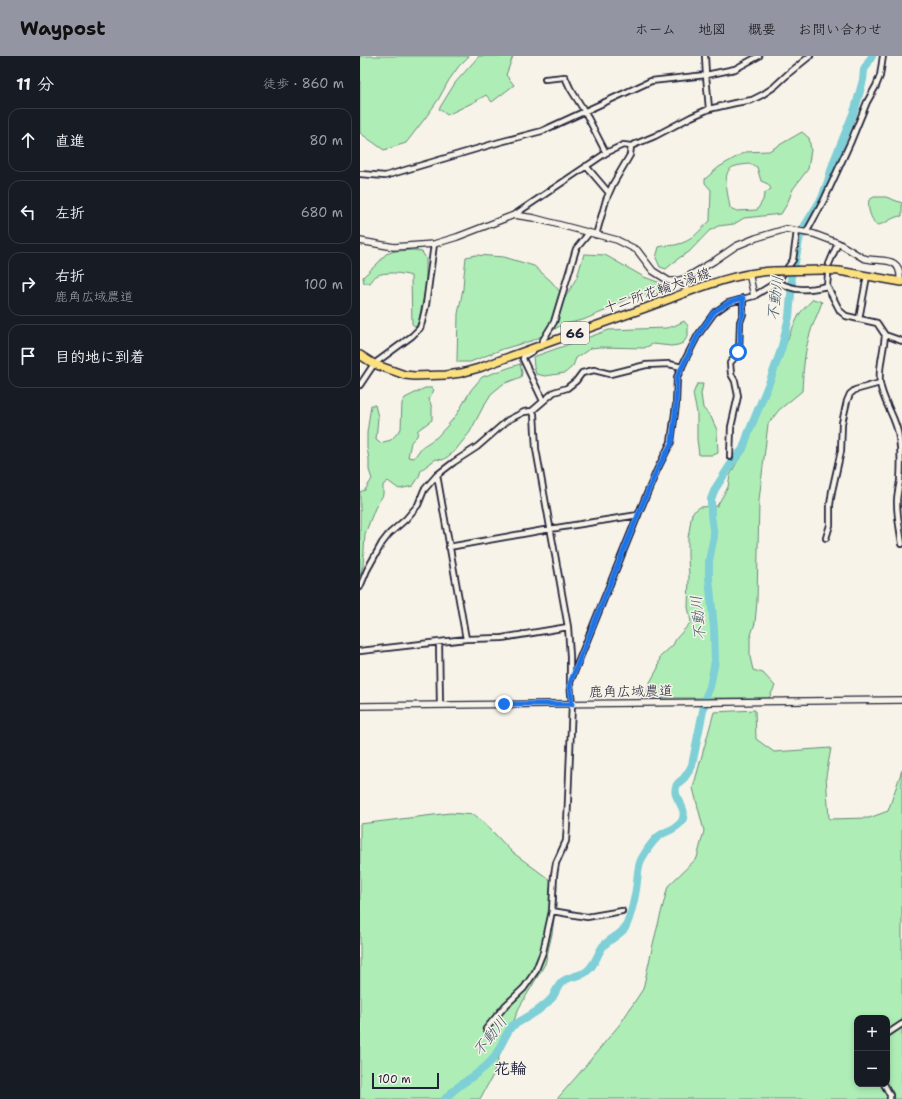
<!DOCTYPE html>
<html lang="ja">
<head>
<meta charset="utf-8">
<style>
	body { margin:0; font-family:"Shantell Sans","Klee One",sans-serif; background:#242831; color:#f1f3f6 }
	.controls { position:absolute; right:12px; bottom:12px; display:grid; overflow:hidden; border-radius:8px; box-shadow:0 2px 6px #0003 }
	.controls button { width:36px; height:36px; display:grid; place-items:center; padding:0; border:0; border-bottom:1px solid #363941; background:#171b24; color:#f1f3f6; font:20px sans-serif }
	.scale { position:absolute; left:12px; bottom:10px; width:67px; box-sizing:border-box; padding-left:4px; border:2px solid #22223b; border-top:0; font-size:11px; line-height:14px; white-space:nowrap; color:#22223b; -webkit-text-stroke:3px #f7f3e8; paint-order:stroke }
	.stop { position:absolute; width:12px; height:12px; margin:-9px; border:3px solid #1a73e8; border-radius:50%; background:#fff }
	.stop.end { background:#1a73e8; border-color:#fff; box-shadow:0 1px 4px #0008 }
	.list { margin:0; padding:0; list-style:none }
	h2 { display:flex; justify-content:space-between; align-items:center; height:52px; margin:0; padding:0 16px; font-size:17px }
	h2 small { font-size:13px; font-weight:400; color:#9ea1a6 }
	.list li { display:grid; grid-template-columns:26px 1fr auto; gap:12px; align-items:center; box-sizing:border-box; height:64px; margin:0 8px 8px; padding:0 8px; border:1px solid #363941; border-radius:12px }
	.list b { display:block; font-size:15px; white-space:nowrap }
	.list p { margin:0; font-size:13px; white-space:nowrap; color:#9ea1a6 }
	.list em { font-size:13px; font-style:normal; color:#9ea1a6 }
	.icon { flex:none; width:22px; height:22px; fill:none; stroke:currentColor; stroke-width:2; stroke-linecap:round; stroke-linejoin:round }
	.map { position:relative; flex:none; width:542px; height:1043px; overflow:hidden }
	header { display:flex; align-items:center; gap:24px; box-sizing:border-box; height:56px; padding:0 20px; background:#9495a2; color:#111 }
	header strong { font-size:19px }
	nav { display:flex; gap:22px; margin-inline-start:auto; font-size:14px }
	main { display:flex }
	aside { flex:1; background:#171b24 }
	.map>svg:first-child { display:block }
</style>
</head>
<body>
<header>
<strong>Waypost</strong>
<nav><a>ホーム</a><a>地図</a><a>概要</a><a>お問い合わせ</a></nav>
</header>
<main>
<aside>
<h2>11 分<small>徒歩 · 860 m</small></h2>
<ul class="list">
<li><svg class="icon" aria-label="ahead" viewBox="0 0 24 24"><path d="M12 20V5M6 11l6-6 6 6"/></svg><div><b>直進</b></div><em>80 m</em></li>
<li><svg class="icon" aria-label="left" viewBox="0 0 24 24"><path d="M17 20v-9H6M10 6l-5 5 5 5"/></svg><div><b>左折</b></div><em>680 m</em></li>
<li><svg class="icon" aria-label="right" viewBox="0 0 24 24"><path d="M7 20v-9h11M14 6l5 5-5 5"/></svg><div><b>右折</b><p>鹿角広域農道</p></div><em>100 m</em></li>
<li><svg class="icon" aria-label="arrive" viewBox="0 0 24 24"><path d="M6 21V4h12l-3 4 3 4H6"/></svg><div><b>目的地に到着</b></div></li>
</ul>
</aside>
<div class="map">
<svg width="542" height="1043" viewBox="0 0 542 1043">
	<rect width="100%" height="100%" fill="#f7f3e8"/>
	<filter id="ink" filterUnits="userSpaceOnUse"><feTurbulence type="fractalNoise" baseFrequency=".025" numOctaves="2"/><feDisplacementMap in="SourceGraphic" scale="8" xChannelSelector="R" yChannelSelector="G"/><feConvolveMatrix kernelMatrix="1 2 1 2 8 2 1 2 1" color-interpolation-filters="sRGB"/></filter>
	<g filter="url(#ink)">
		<path fill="#aeeeb6" stroke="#688878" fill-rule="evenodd" d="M0,0H109L99,10L89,24L78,44L66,61L46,87L24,94L0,77Z
			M119,0H153L146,19L154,29L132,46L126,39L114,46L87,59L79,53L95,27Z
			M442,76L449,82L451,94L448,113L433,133L427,148L421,158L384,162L374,168L358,170L349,175L329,196L319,202L306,213L300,211L296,202L299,191C305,189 310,190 315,189C334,185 337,176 350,165L351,134L345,127V123L359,111L385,96L409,95ZM389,108L397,111L401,125L408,128L411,133L404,138L403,144L397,154L377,155L370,152C369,142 362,120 370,113C374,109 383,109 389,108Z
			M514,141H526L542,147V160C532,160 526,169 516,169C511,162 507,153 509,144Z
			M55,194L62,196L66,202V230L59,264L56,271L52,268L51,220C43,217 24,215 16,220C14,221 12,225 10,227H4L3,221L18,207L26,198L35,195Z
			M224,198L245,199L284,221L306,229L300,237L268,242L247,254L223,264L204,268L174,284L143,293L110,306H97L98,258L103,233L104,219L106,201L116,199L144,201L174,210L191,225L205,242L217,221Z
			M453,243L462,246C458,258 452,269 449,281C444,299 443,317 442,335L419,354L408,368L399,444L397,545L395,567L390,582V601L393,614L403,617L415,630L409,642H286L289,628L298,612L300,601L313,589L316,583L331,566L328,551L329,521L328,500V482L332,457L340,451L357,450L368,431L370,419L383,395L431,275L440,257Z
			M324,265L328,270V280L323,287L318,289L311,290L293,288L284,292L240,291L231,292L216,302L213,310L205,317L185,320L176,318L174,311L173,301L249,274L306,272L314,270Z
			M160,308L162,317L161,321L143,328L131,338L123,351L110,376L94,396L83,404L76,403L61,414L59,421L53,430L39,433L28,425L23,429V439L15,452L5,478L3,510L0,520V436L5,434L12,423L9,414V403L7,392V377L11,349H15L18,361L16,384L20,387L31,384L41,373L42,347L45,342L65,332H72L74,334L69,343L72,352V364L58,374L57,380L51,386L48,401L54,402L62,391L77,381L88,369L97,358L111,334L122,321Z
			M337,328H343L341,338L343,352L351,361L357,374L358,397L353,399H339L337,383V357L333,338Z
			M395,654L396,683L414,696L471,692L466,720L469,763L509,762L528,755L542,714V1043H197L217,1020L260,968L283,933L294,884L308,830L337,802L344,775L333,732L354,656ZM497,962H527V1028H497Z
			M90,757L115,759L133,776L152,796L197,829L196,848L192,878L185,908L159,952L140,998L133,1019L120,1043H0V768Z"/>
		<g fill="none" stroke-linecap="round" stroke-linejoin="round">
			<path stroke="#7ecfd6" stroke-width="8" d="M85,1043C98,1027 118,1020 131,1005C140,995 143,981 152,970C165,962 181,955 192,942C195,938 197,931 201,927C208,920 218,921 226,916C236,909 237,897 244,889C250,883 260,879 265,872C271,861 276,837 277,825C278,818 278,810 281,804C286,795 293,783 302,778C309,774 317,773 322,765C329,751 312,743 316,731C317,727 321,725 324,722C327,718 330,714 332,709L346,640L350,631L355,605L354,573L349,521V505L354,480L351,459V443L355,433L371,408L383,393L388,378L411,322L421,294L429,261L432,227L431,220L435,206L440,180L444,171L462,142L468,125L474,105L495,53L503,24L504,14L512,0"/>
			<g stroke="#22223b" stroke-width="8">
				<path id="minor" d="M345,0L346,19L349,53
					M185,23L205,21L210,32L225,56L246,97
					M226,110L249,137
					M0,118L25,120L140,86L182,75L291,25L346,19L375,13L399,0
					M154,159L246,97L263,89L271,90L295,80L331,61L349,53L375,47L392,44L402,39L414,31L429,17L450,0
					M446,177L464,144L491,85L507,46L516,30L520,20L523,0
					M236,179L246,144L253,128L270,99L271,90
					M469,208L478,187
					M468,219L467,230L480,255L486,260L517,267L525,279L542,285
					M418,226C435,236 449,234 467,230
					M499,263L507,220
					M525,279C524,295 518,312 520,327C523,347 537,362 539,382C541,395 541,411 540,425C539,432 537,438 537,446C537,460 540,474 542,488
					M180,289L194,266L216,193L229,177
					M173,295L164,300L163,303L183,345
					M0,329L14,308L52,280L60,272L62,266L66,249L74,188
					M370,401L371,371L378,340L375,325L371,318L370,307L379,296L380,266L383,258V242
					M77,419L106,583
					M466,482L470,469V449L472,435L481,395L482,367L487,345L490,338L495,334L520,327
					M89,491L190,473L278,459
					M0,531L7,514L22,487L29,478L46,463L58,449L64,434L77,419L94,406L117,391L148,364L164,356L172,355L194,336L207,332L216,325L222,317L234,314L250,318L286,309L309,308L322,311
					M79,587L80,649
					M0,595L106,583L142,582L208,571
					M211,624L278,459L297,414L311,386L316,349L317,321L326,302L338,279L354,257L368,247L394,240L417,226L433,204L437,175
					M192,855L227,861L262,855
					M126,973L145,950L164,932L175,916L183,896L192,855L194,819L196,807L206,785L207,768L212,648L210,627V600L208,571L176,393L174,358L172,355
					M527,978L542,968
					M524,1028L530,1039V1043"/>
			</g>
			<g stroke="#22223b" stroke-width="8">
				<path id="tertiary" d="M0,185L34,191L74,188L97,181L154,159L174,162L257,184L277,194L293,215L309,225H316L324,223L354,205L376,190L396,182L426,173L454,178L478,187L503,202L507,203C523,206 542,200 540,225
					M389,217L394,240
					M325,222L327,237
					M0,650L542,644"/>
			</g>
			<g stroke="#22223b" stroke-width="10">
				<path id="primary" d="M462,214L479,215L542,226
					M0,299L14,308L45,319L54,320L86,319L101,317L119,312C175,291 232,271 288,251C329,236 371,217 414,215"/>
			</g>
			<use href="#minor" stroke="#f7f3e8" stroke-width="4.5"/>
			<use href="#tertiary" stroke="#f7f3e8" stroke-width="5.5"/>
			<use href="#primary" stroke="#fce080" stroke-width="7"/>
			<g stroke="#22223b" stroke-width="10" stroke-linecap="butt">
				<path id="primary-bridge" d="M414,215L462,214"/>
			</g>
			<use href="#primary-bridge" stroke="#fce080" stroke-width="7"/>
		</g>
	</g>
	<g fill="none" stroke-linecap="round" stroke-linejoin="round" filter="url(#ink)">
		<path stroke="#1a73e8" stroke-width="5" d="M144,648H212L210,627L278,459L297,414L312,386L316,349L317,321L338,279L354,256L368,247L383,242V258L380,266V288L378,296"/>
	</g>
	<g text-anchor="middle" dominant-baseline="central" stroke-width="3" stroke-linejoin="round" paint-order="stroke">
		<rect fill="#f7f3e8" stroke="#62616f" stroke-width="1" x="201" y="266" width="28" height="22" rx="3"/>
		<g font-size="13" font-weight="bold" fill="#22223b">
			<text x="215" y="277">66</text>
		</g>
		<g font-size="14" fill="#22223b" stroke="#f7f3e8">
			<text transform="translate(297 234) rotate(-19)">十二所花輪大湯線</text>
			<text transform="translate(271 635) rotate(-1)">鹿角広域農道</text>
		</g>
		<g font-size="15" font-style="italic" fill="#3e566a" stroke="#f7f3e8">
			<text transform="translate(415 242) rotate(-83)">不動川</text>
			<text transform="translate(338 562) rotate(-95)">不動川</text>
			<text transform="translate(130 980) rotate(-52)">不動川</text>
		</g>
		<g font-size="16" font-weight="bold" fill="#22223b" stroke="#f7f3e8">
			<text x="150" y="1012">花輪</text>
		</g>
	</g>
</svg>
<div class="controls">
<button>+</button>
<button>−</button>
</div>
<div class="scale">100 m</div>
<div class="stop" style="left:378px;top:296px"></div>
<div class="stop end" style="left:144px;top:648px"></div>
</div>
</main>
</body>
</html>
